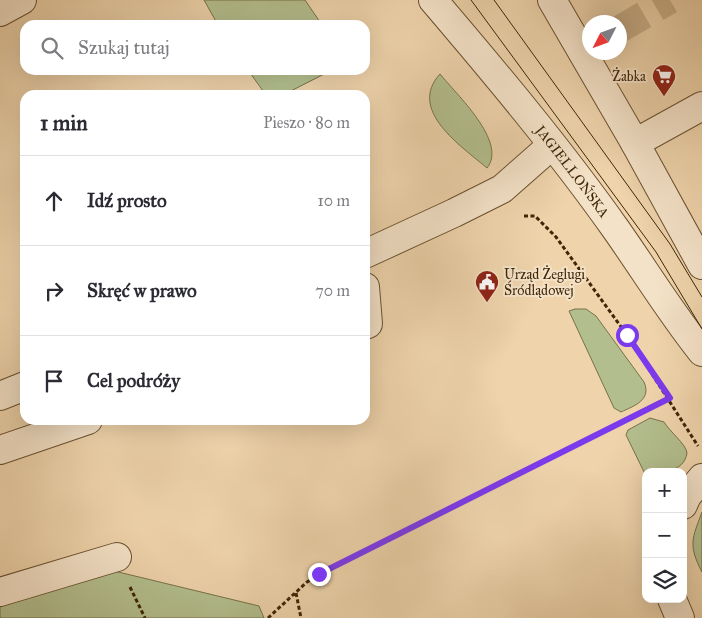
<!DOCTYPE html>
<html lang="pl">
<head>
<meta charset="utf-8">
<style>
	body { margin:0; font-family:"IM FELL Great Primer",serif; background:#f7f7f7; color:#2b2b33 }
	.controls { position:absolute; right:15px; bottom:15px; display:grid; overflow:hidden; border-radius:10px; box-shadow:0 5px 20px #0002 }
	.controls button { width:45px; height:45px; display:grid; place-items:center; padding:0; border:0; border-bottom:1px solid #e1e1e2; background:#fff; color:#2b2b33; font:25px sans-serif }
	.compass { position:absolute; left:582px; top:15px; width:45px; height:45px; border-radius:50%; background:#fff; box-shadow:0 5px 20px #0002; rotate:228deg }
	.stop { position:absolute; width:15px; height:15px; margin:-11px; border:4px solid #7c3aed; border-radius:50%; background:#fff }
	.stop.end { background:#7c3aed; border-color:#fff; box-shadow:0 1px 5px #0008 }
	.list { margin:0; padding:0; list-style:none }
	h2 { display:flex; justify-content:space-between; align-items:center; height:65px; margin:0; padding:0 20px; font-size:21px }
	h2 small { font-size:16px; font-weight:400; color:#7c7c81 }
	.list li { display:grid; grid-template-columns:32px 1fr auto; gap:15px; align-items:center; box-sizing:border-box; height:90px; padding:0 20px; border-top:1px solid #e1e1e2 }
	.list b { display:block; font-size:19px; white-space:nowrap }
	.list em { font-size:16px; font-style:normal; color:#7c7c81 }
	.icon { flex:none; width:28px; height:28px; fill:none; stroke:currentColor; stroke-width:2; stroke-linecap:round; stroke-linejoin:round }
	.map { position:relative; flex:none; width:702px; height:618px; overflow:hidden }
	.search { position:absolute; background:#fff; box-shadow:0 5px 20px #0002; left:20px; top:20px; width:350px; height:55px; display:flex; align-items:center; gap:12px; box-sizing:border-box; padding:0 18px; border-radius:15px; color:#7c7c81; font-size:19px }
	.panel { position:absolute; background:#fff; box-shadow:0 5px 20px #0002; left:20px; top:90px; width:350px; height:335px; border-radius:15px }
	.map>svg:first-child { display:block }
</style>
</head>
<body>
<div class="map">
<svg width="702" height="618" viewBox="0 0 702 618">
	<rect width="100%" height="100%" fill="#eed3ab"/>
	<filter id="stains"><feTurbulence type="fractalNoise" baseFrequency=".004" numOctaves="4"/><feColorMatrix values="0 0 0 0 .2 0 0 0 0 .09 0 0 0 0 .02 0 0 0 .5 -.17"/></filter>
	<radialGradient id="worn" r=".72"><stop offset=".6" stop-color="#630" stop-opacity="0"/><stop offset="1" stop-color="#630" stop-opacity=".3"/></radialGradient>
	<path fill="#b3be8e" stroke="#78724a" d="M204,0H305L322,25H218Z
		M248,70H332L283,95H266Z
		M440,74C456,94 508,142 487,168C461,146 407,110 440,74Z
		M575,309H586L596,316L644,382C652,400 634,406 621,412L614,408L569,311Z
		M650,418L664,422C670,432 686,444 687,453C684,473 661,472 646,472V476L626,435L628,430Z
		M702,512V572C688,545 692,539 702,512Z
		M110,570L259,606L264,618H0V607Z"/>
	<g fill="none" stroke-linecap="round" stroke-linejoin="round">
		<path stroke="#cbb08a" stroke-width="28" stroke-dasharray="28 14" stroke-linecap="butt" d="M620,29L670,0"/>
		<g stroke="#6a5130" stroke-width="30">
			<g id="minor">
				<path id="s1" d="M433,0C496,74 559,149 615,228C644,269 670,312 702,352"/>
				<path d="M552,0L635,143L702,265"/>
				<path d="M0,12L22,0"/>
				<path d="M635,143L702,106"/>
				<path d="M365,254L454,213L502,189L552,145"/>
				<path d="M365,287L368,324L365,325"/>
				<path d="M0,396L25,386"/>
				<path d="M0,450L88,420"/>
				<path d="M683,505L687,496L702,478"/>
				<path d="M0,592L117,557"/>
				<path d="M672,599L680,618"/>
			</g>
		</g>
		<path stroke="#3e2607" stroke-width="3" stroke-dasharray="4 2.5" stroke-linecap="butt" d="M524,216H535L556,237L627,335L698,446
			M130,587L145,618
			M296,593L301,618
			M268,618L307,582L319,574L670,398"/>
		<use href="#minor" stroke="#f4e2c8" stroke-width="28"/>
		<path stroke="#3e2607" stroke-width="1" d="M471,0L656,252L702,329
			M494,0L670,244L702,297"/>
	</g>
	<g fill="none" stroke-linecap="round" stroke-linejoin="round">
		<path stroke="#7c3aed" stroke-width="6" d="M319,574L670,398L627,335"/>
	</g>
	<defs>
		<g id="supermarket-pin" transform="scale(1.25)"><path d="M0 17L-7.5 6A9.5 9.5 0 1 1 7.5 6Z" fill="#8f2418" stroke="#f4e2c8"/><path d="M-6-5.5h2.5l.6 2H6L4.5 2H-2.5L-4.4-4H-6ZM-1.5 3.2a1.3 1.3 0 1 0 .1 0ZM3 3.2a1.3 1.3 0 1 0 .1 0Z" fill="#fff"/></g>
		<g id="civic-pin" transform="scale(1.25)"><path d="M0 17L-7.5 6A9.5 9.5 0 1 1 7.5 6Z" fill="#8f2418" stroke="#f4e2c8"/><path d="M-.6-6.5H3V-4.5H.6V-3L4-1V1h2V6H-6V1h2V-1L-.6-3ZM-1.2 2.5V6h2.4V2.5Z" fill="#fff"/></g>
	</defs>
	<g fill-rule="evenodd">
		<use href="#supermarket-pin" x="664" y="76"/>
		<use href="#civic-pin" x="487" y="282"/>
	</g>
	<g text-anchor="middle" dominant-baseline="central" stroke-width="4" stroke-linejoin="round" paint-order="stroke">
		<g font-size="14" fill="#3e2607" stroke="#f4e2c8" text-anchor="end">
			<text x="646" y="76">Żabka</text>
			<text x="504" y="274" text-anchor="start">Urząd Żeglugi<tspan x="504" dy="16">Śródlądowej</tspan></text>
		</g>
		<g font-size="14" fill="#3e2607" stroke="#f4e2c8">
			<text stroke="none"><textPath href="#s1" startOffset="221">JAGIELLOŃSKA</textPath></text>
		</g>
	</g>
	<rect width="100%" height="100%" filter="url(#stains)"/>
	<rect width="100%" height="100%" fill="url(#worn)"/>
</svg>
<div class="controls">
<button>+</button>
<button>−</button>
<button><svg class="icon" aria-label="layers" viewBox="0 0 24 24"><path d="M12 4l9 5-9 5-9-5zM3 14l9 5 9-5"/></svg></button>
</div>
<svg class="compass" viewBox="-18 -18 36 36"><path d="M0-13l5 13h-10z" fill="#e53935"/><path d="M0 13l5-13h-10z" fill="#7c7c81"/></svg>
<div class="stop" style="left:627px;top:335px"></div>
<div class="stop end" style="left:319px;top:574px"></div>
<div class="search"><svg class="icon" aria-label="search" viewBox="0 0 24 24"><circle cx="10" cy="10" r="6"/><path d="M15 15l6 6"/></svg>Szukaj tutaj</div>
<section class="panel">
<h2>1 min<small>Pieszo · 80 m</small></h2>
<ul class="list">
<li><svg class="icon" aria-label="ahead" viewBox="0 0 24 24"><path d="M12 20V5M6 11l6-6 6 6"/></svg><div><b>Idź prosto</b></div><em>10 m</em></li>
<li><svg class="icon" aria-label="right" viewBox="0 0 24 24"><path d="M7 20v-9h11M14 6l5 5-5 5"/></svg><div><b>Skręć w prawo</b></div><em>70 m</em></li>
<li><svg class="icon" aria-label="arrive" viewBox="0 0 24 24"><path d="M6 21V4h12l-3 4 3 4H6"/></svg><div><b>Cel podróży</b></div></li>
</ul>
</section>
</div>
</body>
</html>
